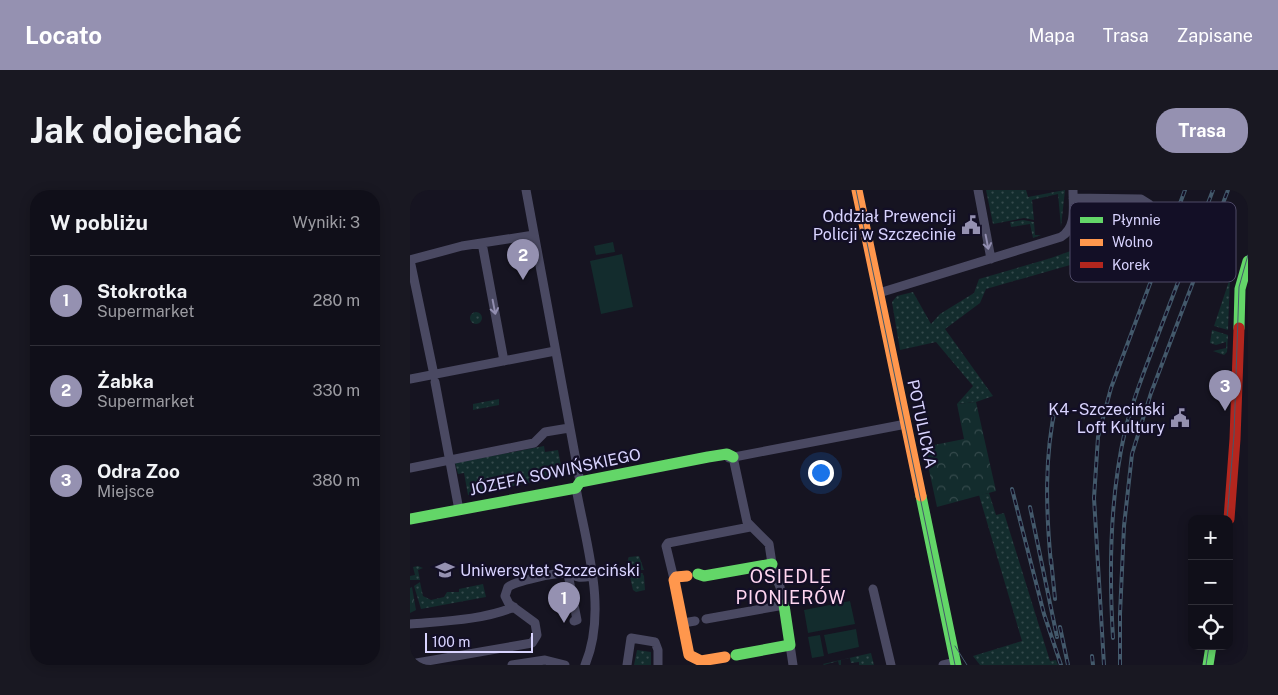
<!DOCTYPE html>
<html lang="pl">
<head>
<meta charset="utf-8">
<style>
	body { margin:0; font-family:"Public Sans",sans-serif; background:#191822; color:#f1f3f6 }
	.controls { position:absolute; right:15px; bottom:15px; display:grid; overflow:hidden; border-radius:10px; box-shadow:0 2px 12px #0003 }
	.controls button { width:45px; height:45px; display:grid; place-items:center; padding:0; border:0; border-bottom:1px solid #302f38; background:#100f19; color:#f1f3f6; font:25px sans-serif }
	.scale { position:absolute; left:15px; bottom:12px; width:108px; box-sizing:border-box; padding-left:5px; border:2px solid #d9d4ff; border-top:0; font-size:14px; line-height:18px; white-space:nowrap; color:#d9d4ff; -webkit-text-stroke:4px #130f26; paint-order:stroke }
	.you { position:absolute; left:410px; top:282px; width:18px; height:18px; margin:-12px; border:4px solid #fff; border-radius:50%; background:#1a73e8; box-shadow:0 0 0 8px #1a73e833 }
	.badge { display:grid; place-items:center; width:32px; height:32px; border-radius:50%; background:#9591b1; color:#fff; font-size:16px; font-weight:700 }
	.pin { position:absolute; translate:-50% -41px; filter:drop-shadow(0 1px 2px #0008) }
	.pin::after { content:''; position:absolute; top:26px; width:18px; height:15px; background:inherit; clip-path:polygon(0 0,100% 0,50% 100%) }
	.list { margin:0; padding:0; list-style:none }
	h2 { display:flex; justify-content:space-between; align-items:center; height:65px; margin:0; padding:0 20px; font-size:21px }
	h2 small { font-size:16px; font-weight:400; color:#9c9ca2 }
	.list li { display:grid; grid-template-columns:32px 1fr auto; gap:15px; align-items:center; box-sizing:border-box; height:90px; padding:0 20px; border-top:1px solid #302f38 }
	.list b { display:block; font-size:19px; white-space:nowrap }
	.list p { margin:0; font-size:16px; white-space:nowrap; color:#9c9ca2 }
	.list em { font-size:16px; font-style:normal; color:#9c9ca2 }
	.icon { flex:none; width:28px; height:28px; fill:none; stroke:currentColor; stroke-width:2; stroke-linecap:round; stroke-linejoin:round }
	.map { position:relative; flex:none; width:838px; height:475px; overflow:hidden; border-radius:20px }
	header { display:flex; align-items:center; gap:30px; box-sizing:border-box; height:70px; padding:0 25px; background:#9591b1; color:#fff }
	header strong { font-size:24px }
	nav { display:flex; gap:28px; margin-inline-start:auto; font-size:18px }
	.intro { display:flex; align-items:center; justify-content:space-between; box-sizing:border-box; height:120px; padding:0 30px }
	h1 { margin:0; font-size:35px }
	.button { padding:12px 22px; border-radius:20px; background:#9591b1; color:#fff; font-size:18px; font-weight:700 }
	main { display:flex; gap:30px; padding:0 30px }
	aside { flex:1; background:#100f19; border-radius:20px; box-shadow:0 2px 12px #0003 }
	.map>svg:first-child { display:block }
</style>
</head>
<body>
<header>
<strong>Locato</strong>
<nav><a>Mapa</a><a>Trasa</a><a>Zapisane</a></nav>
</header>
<div class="intro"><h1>Jak dojechać</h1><a class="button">Trasa</a></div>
<main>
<aside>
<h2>W pobliżu<small>Wyniki: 3</small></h2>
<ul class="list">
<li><span class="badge">1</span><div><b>Stokrotka</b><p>Supermarket</p></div><em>280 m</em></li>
<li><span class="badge">2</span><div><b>Żabka</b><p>Supermarket</p></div><em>330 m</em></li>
<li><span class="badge">3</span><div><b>Odra Zoo</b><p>Miejsce</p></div><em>380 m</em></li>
</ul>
</aside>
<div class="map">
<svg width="838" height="475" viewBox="0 0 838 475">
	<defs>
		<pattern id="grass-dots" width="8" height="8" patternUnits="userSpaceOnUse" patternTransform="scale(1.25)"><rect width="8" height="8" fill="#132c2d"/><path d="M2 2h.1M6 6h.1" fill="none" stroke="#354a4c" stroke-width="1.8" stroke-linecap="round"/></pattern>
		<pattern id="forest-crowns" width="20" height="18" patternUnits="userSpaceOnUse" patternTransform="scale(1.25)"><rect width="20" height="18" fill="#132c2d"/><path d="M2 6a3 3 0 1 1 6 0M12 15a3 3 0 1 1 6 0" fill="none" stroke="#354a4c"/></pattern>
	</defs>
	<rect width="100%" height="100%" fill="#161421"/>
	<path fill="url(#grass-dots)" d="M576,0H616L618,7L655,0L651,37L648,4L622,10L624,30L614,28L583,34Z
		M613,30L624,32L625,45H631L623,48L620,34L601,37L600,32Z
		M714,42L718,48L695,65L576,99L570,113L535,139L583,206L566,212L547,214L563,196L526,152L490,160L482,112L487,106L503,102L521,134L530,124L564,103L569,89L641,68Z
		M820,88L818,140L804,136Z
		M60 128a6 6 0 1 1 12 0a6 6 0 1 1-12 0Z
		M802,140L818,145L817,162L814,165L803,161L816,158V152L806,155L800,153Z
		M89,209V215L63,220V214Z
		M134,256L135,262L148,260L153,286L58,305L54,283L48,284L45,273Z
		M579,303L586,325L594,323L640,471L646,470L648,475H570L563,466L612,451L569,305Z
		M229,366L234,380H231L230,374L223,375L217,372L219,367Z
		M217,374L220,376L222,385L232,383L234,386L235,400L226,402L223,400Z
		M8,376L13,378L8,380L10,390H0V386L5,385L3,377Z
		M10,392L13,406L21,410L34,407L37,402H49V399L73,394L76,407L11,419L4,396Z
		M227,460L241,462V475H224Z
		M461,463L464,475H449V472L441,473L440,468L431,470V475H429L428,471L414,475L413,474Z"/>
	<path fill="url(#forest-crowns)" d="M566,212L586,301L527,317L514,257L554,249L547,214Z
		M2,397L6,420L0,423V398Z"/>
	<path fill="#132c2d" d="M203,52L205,62L186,65L184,56Z
		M212,64L223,117L191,124L180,71Z
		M440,411L445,434L398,443L394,420Z
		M446,439L449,457L418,464L414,445Z
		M410,445L414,466L402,468L398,447Z"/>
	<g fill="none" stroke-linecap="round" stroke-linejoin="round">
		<path stroke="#4a4962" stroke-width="9" d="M116,0L170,292
			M568,0L581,69
			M663,8L731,9L739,14L744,21L740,36
			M72,53L94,171
			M0,70L52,56L124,45
			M0,70L24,185
			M469,103L651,47C667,37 663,17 663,0
			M0,189L145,161
			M25,192L49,320
			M319,268L496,234
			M0,278L124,253L135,242L159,238
			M166,298C176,354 198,420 175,475
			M158,384L167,430L164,431
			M264,389L256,356L258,353L340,337
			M463,399L481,475
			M296,429L374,415L370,397L363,380L359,354L337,332L323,267
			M273,433L285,431
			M0,434C34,431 73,430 104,417
			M380,455L383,475
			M0,474L122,453L127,445L125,433L99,414L95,406L98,397C106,391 144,383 155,383C167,384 163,390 181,386
			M102,475L135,470L155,475
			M217,475L221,448L245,452L248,460V475
			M533,475L546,472"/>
		<path stroke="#63d668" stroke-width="11" d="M829,138L830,99L838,71
			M511,306L546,475
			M0,329L166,298L170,292L298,267L317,264L323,267
			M288,384L294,386L362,374
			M326,465L380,455L374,415
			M798,475L801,456"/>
		<path stroke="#ff974d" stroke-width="11" d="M447,0L511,306
			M277,386L266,387L264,390L279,465L291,471L315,467"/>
		<path stroke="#b3261e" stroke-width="11" d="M819,329L825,249L829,138"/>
		<path stroke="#43596b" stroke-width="1" d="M446,0L545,475
			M817,329L824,245L829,97L838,65
			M545,456L557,475
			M796,475L799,456"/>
		<g stroke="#43596b" stroke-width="4">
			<path id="rail" d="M602,299L634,424L651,475
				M620,317L647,447
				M641,369L645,409
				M641,374C636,321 634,267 646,214
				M650,437L658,475
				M703,448C699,382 700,306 715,241C723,208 736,177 748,145C766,97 785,48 803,0
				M682,466L683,475
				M694,475L684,308L688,247L701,198L775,0
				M710,475V424L714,336L722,264L741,203L818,0"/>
		</g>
		<use href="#rail" stroke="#130f26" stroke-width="2" stroke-dasharray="5.5" stroke-linecap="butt"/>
	</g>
	<defs><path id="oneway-shaft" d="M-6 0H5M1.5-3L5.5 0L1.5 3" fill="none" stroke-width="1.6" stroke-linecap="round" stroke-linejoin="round" transform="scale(1.25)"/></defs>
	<g stroke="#928eb0">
		<use href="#oneway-shaft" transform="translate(577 52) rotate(79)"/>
		<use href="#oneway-shaft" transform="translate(84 117) rotate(79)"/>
	</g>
	<defs>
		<g id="civic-bare" transform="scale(1.5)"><path d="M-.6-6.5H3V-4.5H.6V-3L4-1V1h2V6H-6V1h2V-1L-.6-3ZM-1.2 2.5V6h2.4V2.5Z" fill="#9591b1" stroke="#130f26" stroke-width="2.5" paint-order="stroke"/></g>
		<g id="university-bare" transform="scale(1.5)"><path d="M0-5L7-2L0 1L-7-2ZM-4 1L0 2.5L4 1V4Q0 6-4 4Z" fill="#9591b1" stroke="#130f26" stroke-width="2.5" paint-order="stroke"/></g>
	</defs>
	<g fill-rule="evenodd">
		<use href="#civic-bare" x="561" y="35"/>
		<use href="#civic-bare" x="770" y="228"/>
		<use href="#university-bare" x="35" y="380"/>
	</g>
	<g text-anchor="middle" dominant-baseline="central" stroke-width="4.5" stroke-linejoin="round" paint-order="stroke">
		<g font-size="16" fill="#d9d4ff" stroke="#130f26" text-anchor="end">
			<text x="546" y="26">Oddział Prewencji<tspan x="546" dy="18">Policji w Szczecinie</tspan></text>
			<text x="755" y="219">K4 - Szczeciński<tspan x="755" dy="18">Loft Kultury</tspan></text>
			<text x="50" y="380" text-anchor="start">Uniwersytet Szczeciński</text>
		</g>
		<g font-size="16" fill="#d9d4ff" stroke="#130f26">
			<text transform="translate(512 234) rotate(78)">POTULICKA</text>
			<text transform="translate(145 282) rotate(-12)">JÓZEFA SOWIŃSKIEGO</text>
		</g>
		<g font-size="18" letter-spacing="1" fill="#ffd6f0" stroke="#130f26">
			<text x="381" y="386">OSIEDLE<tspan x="381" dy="21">PIONIERÓW</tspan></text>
		</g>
	</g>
	<rect x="660" y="12" width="166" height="80" rx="8" fill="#130f26" stroke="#4e4a67" stroke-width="1"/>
	<rect x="670" y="27" width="23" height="6" fill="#63d668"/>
	<rect x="670" y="49" width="23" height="7" fill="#ff974d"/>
	<rect x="670" y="72" width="23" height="6" fill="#b3261e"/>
	<g font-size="14" fill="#d9d4ff">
		<text x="702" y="35">Płynnie</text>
		<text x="702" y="57">Wolno</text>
		<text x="702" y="80">Korek</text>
	</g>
</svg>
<div class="controls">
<button>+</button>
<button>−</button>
<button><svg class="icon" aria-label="locate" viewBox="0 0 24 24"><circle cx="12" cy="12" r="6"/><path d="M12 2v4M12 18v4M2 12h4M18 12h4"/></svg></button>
</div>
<div class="scale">100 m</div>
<div class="you"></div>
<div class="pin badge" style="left:154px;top:433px">1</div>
<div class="pin badge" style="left:113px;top:90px">2</div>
<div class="pin badge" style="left:815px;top:221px">3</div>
</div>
</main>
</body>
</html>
